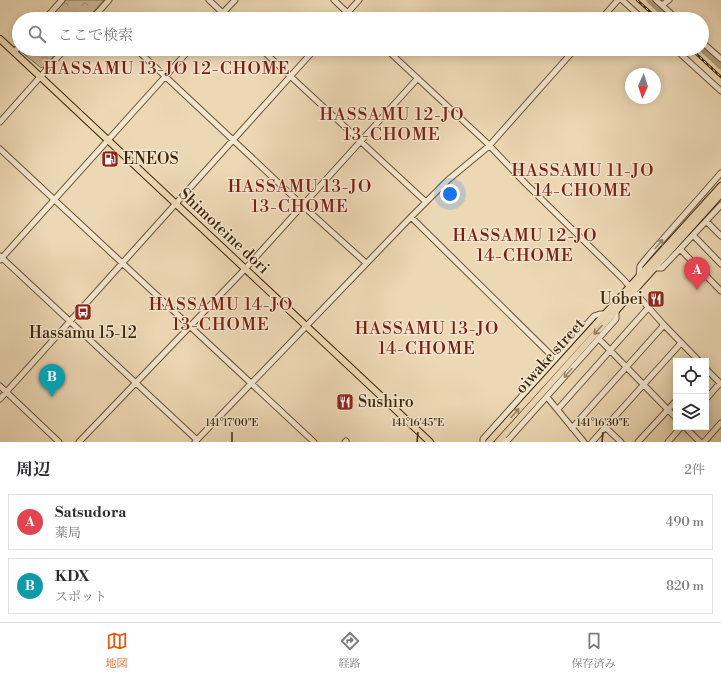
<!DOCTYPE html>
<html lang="ja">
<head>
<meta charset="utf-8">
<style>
	body { margin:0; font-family:"Libre Bodoni","Noto Serif JP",serif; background:#f2f2f3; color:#2b2b33 }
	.controls { position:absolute; right:12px; bottom:12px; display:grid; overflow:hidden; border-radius:0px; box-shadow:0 2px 10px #0003 }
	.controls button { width:36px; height:36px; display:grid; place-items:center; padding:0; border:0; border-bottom:1px solid #e1e1e2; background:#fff; color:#2b2b33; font:20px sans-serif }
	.compass { position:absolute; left:625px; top:68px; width:36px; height:36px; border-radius:50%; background:#fff; box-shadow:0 2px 10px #0003; rotate:183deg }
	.you { position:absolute; left:450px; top:194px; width:14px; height:14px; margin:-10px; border:3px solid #fff; border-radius:50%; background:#1a73e8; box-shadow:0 0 0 6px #1a73e833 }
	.badge { display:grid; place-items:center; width:26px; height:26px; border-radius:50%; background:#ea580c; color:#fff; font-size:13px; font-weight:700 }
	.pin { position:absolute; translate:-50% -33px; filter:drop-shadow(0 1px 2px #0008) }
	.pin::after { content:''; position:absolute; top:21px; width:14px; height:12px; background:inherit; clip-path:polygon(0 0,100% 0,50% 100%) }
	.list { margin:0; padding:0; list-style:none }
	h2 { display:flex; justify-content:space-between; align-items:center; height:52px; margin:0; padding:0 16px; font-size:17px }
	h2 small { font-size:13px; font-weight:400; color:#7c7c81 }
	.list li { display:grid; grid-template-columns:26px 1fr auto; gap:12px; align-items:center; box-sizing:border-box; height:56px; margin:0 8px 8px; padding:0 8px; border:1px solid #e1e1e2; border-radius:0px }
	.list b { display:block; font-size:15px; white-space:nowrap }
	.list p { margin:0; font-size:13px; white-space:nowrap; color:#7c7c81 }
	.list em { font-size:13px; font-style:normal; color:#7c7c81 }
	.icon { flex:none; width:22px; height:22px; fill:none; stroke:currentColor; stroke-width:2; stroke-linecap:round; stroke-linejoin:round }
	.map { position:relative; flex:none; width:721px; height:442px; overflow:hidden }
	.search { position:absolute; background:#fff; box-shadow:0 2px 10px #0003; left:12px; right:12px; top:12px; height:44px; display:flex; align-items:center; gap:10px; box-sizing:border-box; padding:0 14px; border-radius:22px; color:#7c7c81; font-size:15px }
	.sheet { height:180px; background:#fff }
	nav { display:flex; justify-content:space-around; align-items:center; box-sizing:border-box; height:56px; border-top:1px solid #e1e1e2; background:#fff; font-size:11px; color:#7c7c81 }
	nav a { display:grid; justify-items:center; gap:2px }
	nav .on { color:#ea580c }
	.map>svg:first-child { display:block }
</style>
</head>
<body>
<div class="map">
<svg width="721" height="442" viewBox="0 0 721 442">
	<defs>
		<pattern id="forest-crowns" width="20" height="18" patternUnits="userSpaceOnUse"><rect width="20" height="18" fill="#cfba97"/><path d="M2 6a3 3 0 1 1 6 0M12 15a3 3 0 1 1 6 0" fill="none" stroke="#a99779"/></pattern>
	</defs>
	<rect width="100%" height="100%" fill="#edd8b5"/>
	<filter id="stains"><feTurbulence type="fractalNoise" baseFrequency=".005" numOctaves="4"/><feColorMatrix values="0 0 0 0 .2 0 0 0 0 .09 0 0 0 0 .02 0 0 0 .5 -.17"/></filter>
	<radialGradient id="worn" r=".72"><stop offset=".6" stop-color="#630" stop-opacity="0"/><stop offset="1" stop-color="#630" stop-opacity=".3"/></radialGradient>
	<path fill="url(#forest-crowns)" stroke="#86704f" d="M66,0H104L87,19H48Z
		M20,49H60L43,68L40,67L19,50Z"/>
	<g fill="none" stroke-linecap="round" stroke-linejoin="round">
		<path stroke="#846c4c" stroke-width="1" d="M711,222L718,229"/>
		<path stroke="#b29b7a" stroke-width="7" d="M650,0L670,19
			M702,48L721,66"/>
		<g stroke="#6a5232" stroke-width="7">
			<path id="minor" d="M209,0L229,19
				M334,0L354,19
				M622,0L643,19
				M656,0L677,19
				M662,5L669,0
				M97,13L103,19
				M45,19L62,0
				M92,19L109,0
				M217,19L235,0
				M342,19L359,0
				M601,19L618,0
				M702,42L721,59
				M136,49L233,140L302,205L366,263
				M261,49L426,202
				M386,49L486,142L526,184L623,279L664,325L699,361
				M675,49L721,91
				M14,52L19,47
				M0,122L65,49
				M0,149L314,442
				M411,217L555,359
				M706,221L721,236
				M693,235L721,264
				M680,249L721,291
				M0,256L197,440
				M0,260L190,49
				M654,268H662L680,249L721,205
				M639,276L640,266L649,255L721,173
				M599,339L676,418
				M706,369L721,384
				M0,386L59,442
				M547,397L584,442
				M0,399L315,49
				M706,399L720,383
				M558,409L648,308
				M605,427L621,442
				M685,427L700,442
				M572,428L664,325
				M79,442L245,269L417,79
				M195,442L411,217L448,180L489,146L575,49
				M345,442L346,441
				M483,442V439L594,316L600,314H604
				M501,442L508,440L616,319V311
				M592,442L681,343
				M638,442L676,401
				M668,442L681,427
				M704,442L721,423"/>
		</g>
		<g stroke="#3e2607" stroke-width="8">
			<path id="major" d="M0,39L430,442
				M489,442L721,186
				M498,442L721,194"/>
		</g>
		<use href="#minor" stroke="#f3e6cf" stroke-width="5"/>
		<use href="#major" stroke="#edd8b5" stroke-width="6"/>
		<g stroke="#3e2607" stroke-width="2.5">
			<path id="rail" d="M637,0L658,19
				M691,49L721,77"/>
		</g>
		<use href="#rail" stroke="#f3e6cf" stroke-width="1" stroke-dasharray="3" stroke-linecap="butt"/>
	</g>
	<defs><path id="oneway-shaft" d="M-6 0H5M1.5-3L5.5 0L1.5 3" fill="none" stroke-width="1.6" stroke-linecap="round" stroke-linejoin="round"/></defs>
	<g stroke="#98866b">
		<use href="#oneway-shaft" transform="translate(659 244) rotate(-49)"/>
		<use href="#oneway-shaft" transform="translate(568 373) rotate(132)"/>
	</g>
	<g stroke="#967f5e">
		<use href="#oneway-shaft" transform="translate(598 330) rotate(132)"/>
		<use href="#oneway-shaft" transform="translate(515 413) rotate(-48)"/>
	</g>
	<path fill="none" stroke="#3e2607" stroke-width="1.5" d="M232,442V432M417,442L418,432M602,442L603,432"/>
	<defs>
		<g id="fuel-square" transform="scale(0.9)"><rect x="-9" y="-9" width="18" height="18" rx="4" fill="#8f2418" stroke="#f3e6cf"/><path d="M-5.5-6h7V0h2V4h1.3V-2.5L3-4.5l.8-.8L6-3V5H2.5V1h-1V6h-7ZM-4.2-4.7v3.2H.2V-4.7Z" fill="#fff"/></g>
		<g id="restaurant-square" transform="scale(0.9)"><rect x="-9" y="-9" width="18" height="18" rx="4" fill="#8f2418" stroke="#f3e6cf"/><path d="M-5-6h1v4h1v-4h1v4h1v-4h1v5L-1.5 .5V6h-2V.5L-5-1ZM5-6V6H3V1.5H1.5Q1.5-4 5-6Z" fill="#fff"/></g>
		<g id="bus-square" transform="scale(0.9)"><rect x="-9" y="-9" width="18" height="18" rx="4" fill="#8f2418" stroke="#f3e6cf"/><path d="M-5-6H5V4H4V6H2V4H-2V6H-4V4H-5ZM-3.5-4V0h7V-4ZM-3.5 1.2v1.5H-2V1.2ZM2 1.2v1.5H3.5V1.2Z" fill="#fff"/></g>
	</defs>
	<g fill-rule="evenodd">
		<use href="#fuel-square" x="110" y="159"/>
		<use href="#restaurant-square" x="656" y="299"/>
		<use href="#bus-square" x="83" y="312"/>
		<use href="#restaurant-square" x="345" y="402"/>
	</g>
	<g text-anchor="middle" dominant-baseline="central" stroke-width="3" stroke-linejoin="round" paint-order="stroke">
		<g font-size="16" fill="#3e2607" stroke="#f3e6cf" text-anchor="start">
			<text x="123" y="159">ENEOS</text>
			<text x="643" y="299" text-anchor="end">Uobei</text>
			<text x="83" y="333" text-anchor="middle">Hassamu 15-12</text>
			<text x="358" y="402">Sushiro</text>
		</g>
		<g font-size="16" fill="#3e2607" stroke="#f3e6cf">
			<text transform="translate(224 231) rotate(43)">Shimoteine dori</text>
			<text transform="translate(550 356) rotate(-48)">oiwake street</text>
		</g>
		<g font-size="17" letter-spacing="1" fill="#7a1f14" stroke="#f3e6cf">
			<text x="167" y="69">HASSAMU 13-JO 12-CHOME</text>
			<text x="392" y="115">HASSAMU 12-JO<tspan x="392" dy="20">13-CHOME</tspan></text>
			<text x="583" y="171">HASSAMU 11-JO<tspan x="583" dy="20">14-CHOME</tspan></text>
			<text x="300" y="187">HASSAMU 13-JO<tspan x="300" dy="20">13-CHOME</tspan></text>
			<text x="525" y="236">HASSAMU 12-JO<tspan x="525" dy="20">14-CHOME</tspan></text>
			<text x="221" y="305">HASSAMU 14-JO<tspan x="221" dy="20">13-CHOME</tspan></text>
			<text x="427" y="329">HASSAMU 13-JO<tspan x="427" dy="20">14-CHOME</tspan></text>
		</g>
	</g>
	<g font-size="10" text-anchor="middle" fill="#3e2607" stroke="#f3e6cf" stroke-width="3" stroke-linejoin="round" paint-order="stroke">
		<text x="232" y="426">141°17'00"E</text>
		<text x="418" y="426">141°16'45"E</text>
		<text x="603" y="426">141°16'30"E</text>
	</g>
	<rect width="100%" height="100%" filter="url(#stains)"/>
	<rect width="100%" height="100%" fill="url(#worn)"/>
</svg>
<div class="controls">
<button><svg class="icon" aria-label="locate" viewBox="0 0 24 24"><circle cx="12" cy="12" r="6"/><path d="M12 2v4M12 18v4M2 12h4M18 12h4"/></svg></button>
<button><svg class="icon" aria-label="layers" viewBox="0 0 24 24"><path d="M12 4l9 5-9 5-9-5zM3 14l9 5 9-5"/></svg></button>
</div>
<svg class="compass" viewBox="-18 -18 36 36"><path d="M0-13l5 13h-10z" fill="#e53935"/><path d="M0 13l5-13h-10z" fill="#7c7c81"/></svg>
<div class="you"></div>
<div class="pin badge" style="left:697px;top:290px;background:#e0444e">A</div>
<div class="pin badge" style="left:52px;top:397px;background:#0f9aa8">B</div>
<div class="search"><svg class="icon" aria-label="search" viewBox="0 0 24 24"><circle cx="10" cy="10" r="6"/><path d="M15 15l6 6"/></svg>ここで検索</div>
</div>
<section class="sheet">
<h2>周辺<small>2件</small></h2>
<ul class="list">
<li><span class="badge" style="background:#e0444e">A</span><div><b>Satsudora</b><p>薬局</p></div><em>490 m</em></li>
<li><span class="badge" style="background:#0f9aa8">B</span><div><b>KDX</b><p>スポット</p></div><em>820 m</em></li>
</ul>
</section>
<nav>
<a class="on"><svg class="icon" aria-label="map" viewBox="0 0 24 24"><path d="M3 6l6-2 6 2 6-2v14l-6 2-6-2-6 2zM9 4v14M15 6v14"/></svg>地図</a>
<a><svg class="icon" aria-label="directions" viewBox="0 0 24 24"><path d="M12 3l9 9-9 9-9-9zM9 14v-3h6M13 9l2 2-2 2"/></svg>経路</a>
<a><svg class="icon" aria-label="saved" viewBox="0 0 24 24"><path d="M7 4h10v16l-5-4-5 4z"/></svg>保存済み</a>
</nav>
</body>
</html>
